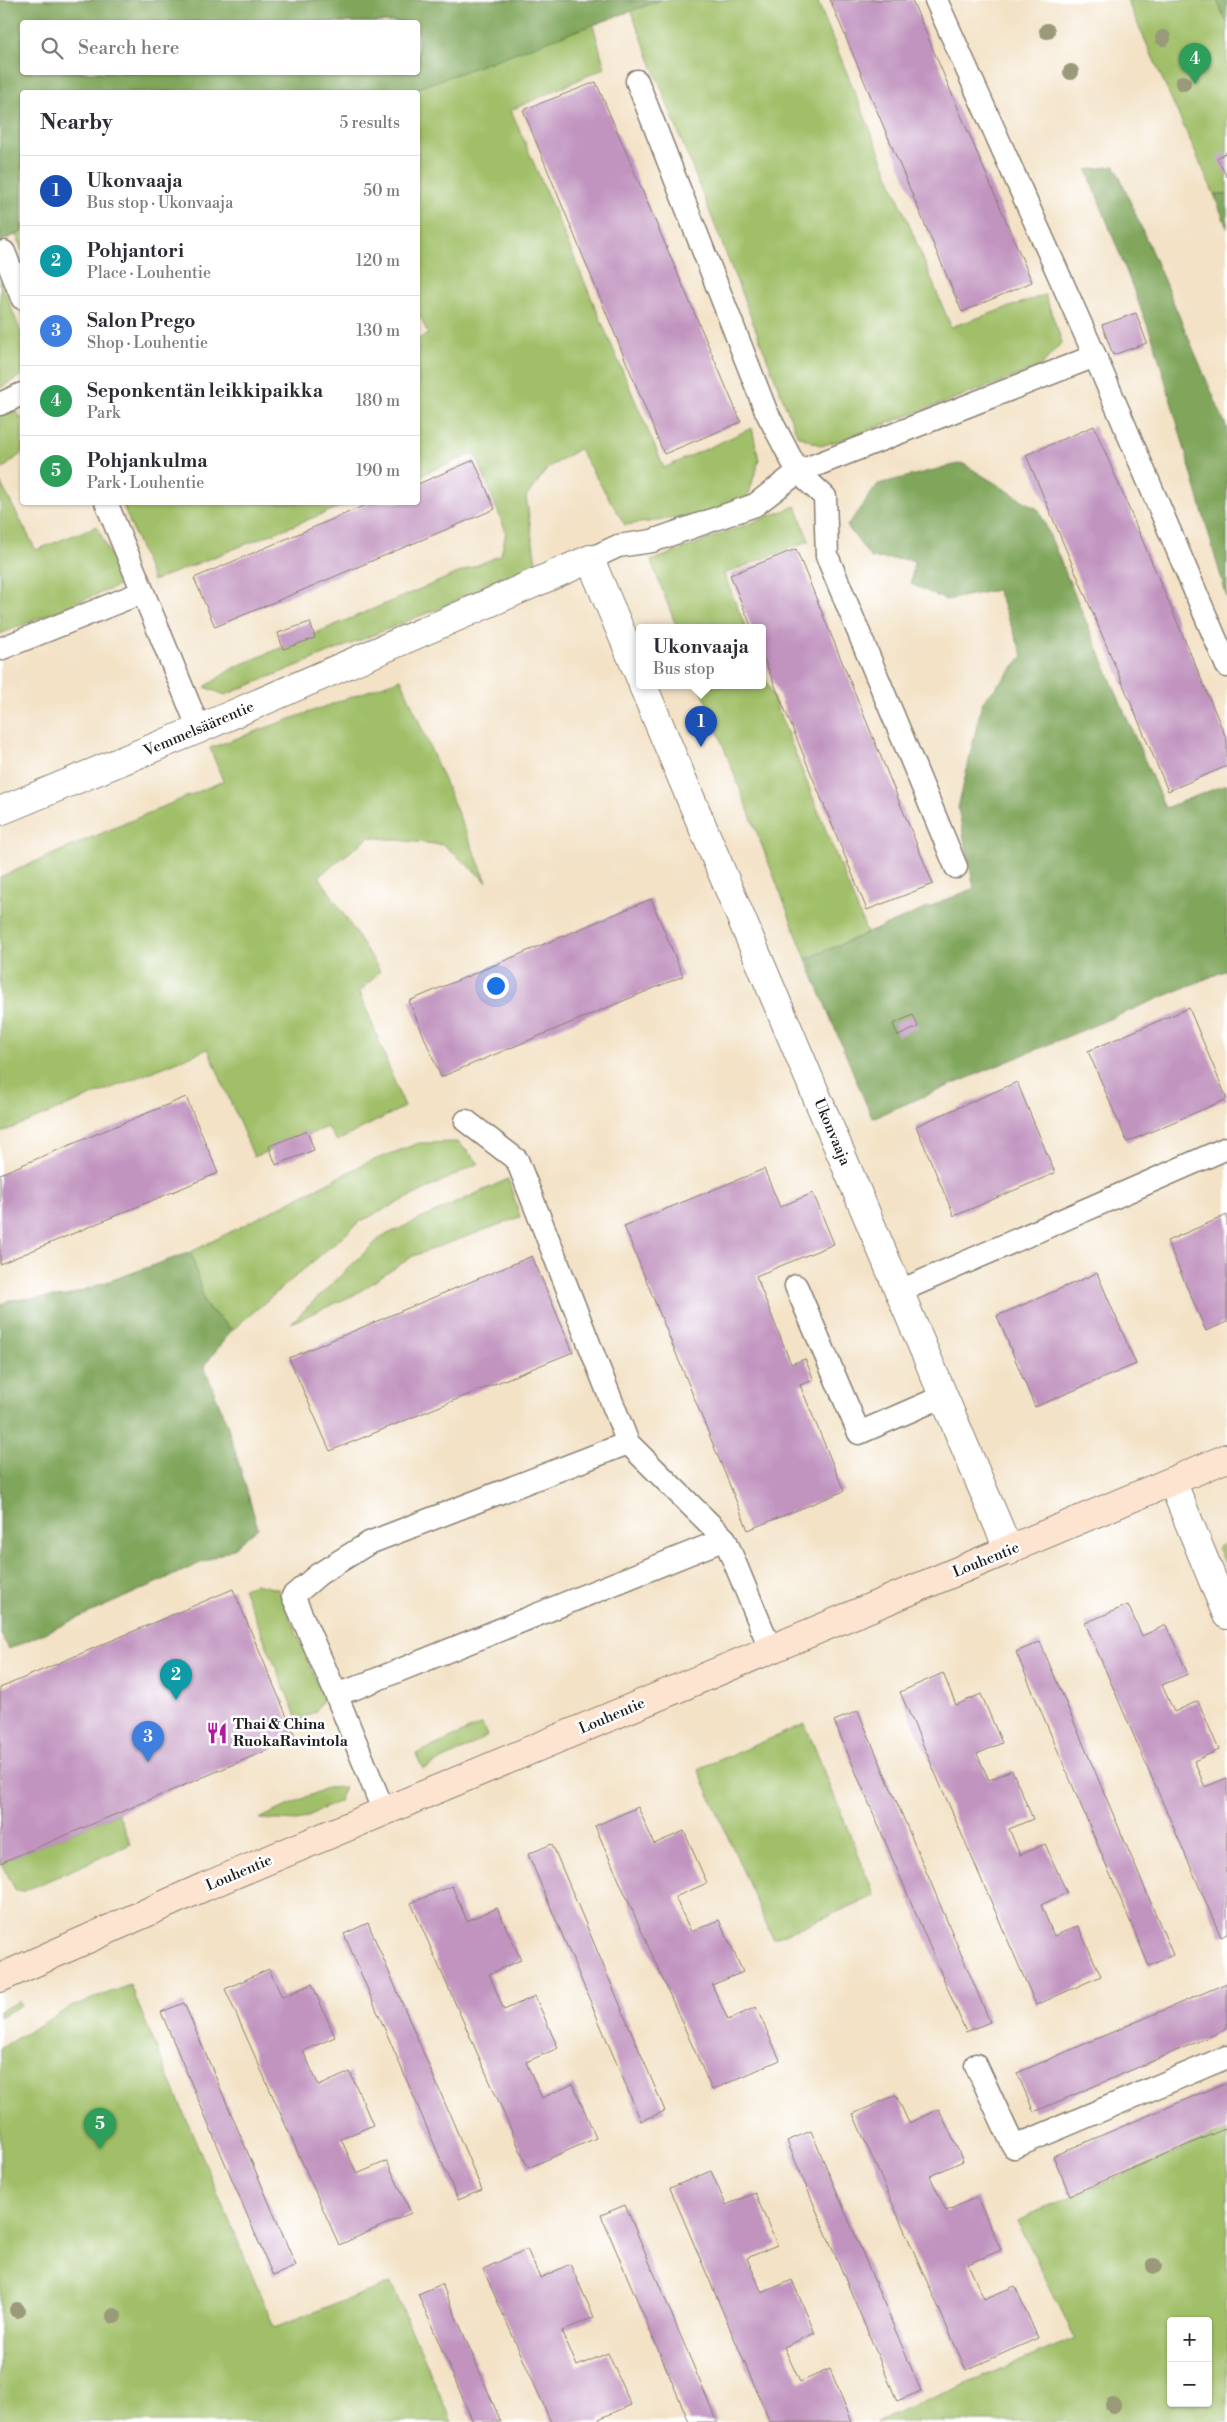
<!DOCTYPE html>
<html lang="en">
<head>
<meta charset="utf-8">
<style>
	body { margin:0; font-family:"Libre Bodoni",serif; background:#f7f7f7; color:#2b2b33 }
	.controls { position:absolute; right:15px; bottom:15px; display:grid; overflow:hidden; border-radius:5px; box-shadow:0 1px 4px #0004 }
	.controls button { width:45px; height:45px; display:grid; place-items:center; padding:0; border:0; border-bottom:1px solid #e1e1e2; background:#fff; color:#2b2b33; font:25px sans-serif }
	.you { position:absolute; left:495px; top:985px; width:18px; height:18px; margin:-12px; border:4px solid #fff; border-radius:50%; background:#1a73e8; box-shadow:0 0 0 8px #1a73e833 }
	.badge { display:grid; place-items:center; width:32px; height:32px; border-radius:50%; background:#2563eb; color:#fff; font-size:16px; font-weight:700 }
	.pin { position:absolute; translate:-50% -41px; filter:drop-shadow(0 1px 2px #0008) }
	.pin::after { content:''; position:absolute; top:26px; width:18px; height:15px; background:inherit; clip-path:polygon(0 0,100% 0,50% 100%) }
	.popup { position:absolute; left:636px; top:624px; width:130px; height:65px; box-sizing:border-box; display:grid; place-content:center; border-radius:5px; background:#fff; filter:drop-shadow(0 1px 4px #0005); font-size:16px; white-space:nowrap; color:#7c7c81 }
	.popup b { font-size:19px; color:#2b2b33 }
	.popup::after { content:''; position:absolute; left:50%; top:100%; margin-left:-10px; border:10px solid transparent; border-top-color:#fff }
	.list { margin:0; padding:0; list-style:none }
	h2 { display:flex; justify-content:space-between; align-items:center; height:65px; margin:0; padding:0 20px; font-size:21px }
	h2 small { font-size:16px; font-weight:400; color:#7c7c81 }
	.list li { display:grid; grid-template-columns:32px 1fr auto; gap:15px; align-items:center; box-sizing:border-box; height:70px; padding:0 20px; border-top:1px solid #e1e1e2 }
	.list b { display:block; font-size:19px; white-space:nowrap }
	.list p { margin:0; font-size:16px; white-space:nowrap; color:#7c7c81 }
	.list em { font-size:16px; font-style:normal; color:#7c7c81 }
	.icon { flex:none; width:28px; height:28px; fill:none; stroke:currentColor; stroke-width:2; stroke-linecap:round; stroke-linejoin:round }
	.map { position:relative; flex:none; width:1227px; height:2422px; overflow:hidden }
	.search { position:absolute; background:#fff; box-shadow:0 1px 4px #0004; left:20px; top:20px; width:400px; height:55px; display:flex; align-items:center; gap:12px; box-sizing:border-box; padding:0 18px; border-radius:5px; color:#7c7c81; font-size:19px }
	.panel { position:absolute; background:#fff; box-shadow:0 1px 4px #0004; left:20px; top:90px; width:400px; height:415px; border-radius:5px }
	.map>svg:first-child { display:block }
</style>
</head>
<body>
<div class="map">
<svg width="1227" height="2422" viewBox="0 0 1227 2422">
	<rect width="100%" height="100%" fill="#fff"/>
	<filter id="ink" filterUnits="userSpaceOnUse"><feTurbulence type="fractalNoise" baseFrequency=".02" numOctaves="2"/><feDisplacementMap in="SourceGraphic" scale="10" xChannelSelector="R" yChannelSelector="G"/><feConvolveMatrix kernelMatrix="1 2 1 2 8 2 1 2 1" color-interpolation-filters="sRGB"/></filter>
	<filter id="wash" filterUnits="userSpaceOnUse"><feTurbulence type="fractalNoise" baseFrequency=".0096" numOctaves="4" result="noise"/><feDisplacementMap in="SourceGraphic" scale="20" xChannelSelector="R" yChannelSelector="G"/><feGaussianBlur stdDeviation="1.12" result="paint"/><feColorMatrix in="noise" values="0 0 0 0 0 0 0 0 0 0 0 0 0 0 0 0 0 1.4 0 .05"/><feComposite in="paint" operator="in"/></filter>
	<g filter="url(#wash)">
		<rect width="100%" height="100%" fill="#f3e2c6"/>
		<path fill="#a0bf67" stroke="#5e6e42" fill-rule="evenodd" d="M0,0H817L951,327L1045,295L1062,342L1039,368L847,438L821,446L797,435L631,11L593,25L605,68L511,110L664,468L752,428L759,460L748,497L701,515L625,525L579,449L548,468L526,497L536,563L437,609L225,695L205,687L233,668L501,555L506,532L475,453L418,476V339L428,334L418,311V92H22V251L16,235L0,241ZM22,22H418V72H22Z
			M1127,0H1217L1227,23V195L1214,194Z
			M0,279L22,335V375L0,388Z
			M15,410L22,419V453L0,471V416Z
			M0,482L36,550L97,526L123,584L0,634Z
			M122,503H350L153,581Z
			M796,506L809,541L724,574L746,628H677L651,561Z
			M762,670L867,933L806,959L700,686H762Z
			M401,679L487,882L444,845L369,837L319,876L380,971L360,992L404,1107L337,1141L327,1127L254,1157L208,1049L0,1133V877L223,781L210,748Z
			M458,1142L479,1163L361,1221L232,1330L205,1305L191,1252L366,1163L419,1143Z
			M508,1179L520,1217L413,1256L354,1295L291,1323L381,1237Z
			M1227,1543V1568L1218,1547Z
			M254,1584L278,1589L324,1698L316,1711L298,1721L243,1588Z
			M482,1724L487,1736L465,1749L423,1769L416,1754Z
			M805,1724L875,1896L773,1939L698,1769Z
			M345,1787L339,1801L298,1821L259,1819L326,1788Z
			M118,1813L131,1844L22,1892L16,1891L1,1862Z
			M130,1985L274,2327L391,2283L452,2422H0V2048L73,2006Z
			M19,2001L21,2005L0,2017V2011Z
			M1227,2130V2422H876L1075,2338L1017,2220ZM1171,2321H1208V2403H1171Z"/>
		<path fill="#80a65c" stroke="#4e613c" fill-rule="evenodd" d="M0,0H661L407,92H22V232L0,241ZM22,22H418V72H22Z
			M1217,0H1227V23Z
			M1115,166L1227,428V598L1155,345L1087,170Z
			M1214,194L1227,195V228Z
			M962,463L1039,510L1165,808L1227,784V970L872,1118L806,959L974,888L958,808L982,703L1023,656L997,590L946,600L911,584L914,560L871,558L847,526L878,484Z
			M191,1252L205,1305L232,1330L204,1366L227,1424L258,1528L232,1549L9,1649L0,1633V1305L9,1300L67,1296Z"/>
		<g id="blocks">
			<path fill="#c194c0" d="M830,0H912L1032,282L962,312Z
				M596,82L741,422L664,454L523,110Z
				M1227,152V177L1217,158Z
				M1136,313L1147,343L1113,355L1102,325Z
				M1094,426L1227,740V766L1168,791L1026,455Z
				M474,460L495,509L215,627L194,578L373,502H418V484Z
				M796,549L933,884L867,910L762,654V628H752L730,575Z
				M310,622L315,638L283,649L278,633Z
				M651,899L683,976L441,1077L409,1001Z
				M1189,1008L1227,1099L1127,1142L1088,1051Z
				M913,1015L918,1027L898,1036L893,1024Z
				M1017,1082L1055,1173L954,1216L916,1126Z
				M186,1097L218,1173L0,1264V1174Z
				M307,1131L314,1150L276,1165L269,1146Z
				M764,1169L780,1207L813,1193L834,1244L756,1276L791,1364L805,1359L814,1380L800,1385L844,1491L748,1530L624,1226Z
				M1227,1215V1322L1206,1331L1167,1241Z
				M532,1256L573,1352L330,1451L289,1358Z
				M1097,1273L1136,1364L1035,1407L997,1316Z
				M233,1589L296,1738L0,1863V1688Z
				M1128,1605L1142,1636L1166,1625L1188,1674L1162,1685L1174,1712L1198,1701L1219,1750L1194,1761L1205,1787L1227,1778V1934L1221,1937L1085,1623Z
				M1040,1642L1173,1955L1149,1966L1016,1652Z
				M943,1673L956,1705L981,1694L1002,1743L977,1754L989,1780L1012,1770L1033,1819L1009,1829L1020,1855L1045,1844L1067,1893L1041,1905L1054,1936L1078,1926L1101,1976L1036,2005L900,1692Z
				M858,1711L990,2022L966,2032L834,1721Z
				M638,1807L654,1844L684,1831L707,1883L675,1897L691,1932L719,1920L743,1972L712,1985L728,2020L756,2007L780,2060L712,2090L595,1826Z
				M552,1844L665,2111L641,2121L528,1854Z
				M452,1886L467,1921L497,1908L521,1960L489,1974L504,2010L535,1996L558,2048L526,2062L542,2098L573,2084L596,2138L528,2168L411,1903Z
				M368,1923L482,2190L458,2200L344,1934Z
				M269,1969L282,1997L312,1984L335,2037L303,2051L319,2086L350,2072L373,2125L341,2139L357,2174L387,2161L411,2213L339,2245L225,1989Z
				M1227,1983V2029L1034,2112L1017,2073Z
				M184,2003L296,2266L273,2276L161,2012Z
				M1227,2082V2128L1070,2195L1053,2156Z
				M896,2095L909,2123L939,2109L963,2161L930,2176L946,2211L977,2197L1001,2250L968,2264L984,2299L1015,2286L1038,2338L966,2370L853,2114Z
				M811,2131L921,2391L897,2401L787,2141Z
				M711,2171L726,2205L755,2193L777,2245L747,2258L762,2293L792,2280L815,2333L784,2347L800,2382L830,2369L852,2422H770L670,2188Z
				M625,2205L663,2294L717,2422H689L601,2215Z
				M527,2249L540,2278L570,2264L594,2317L562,2331L577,2366L608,2353L631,2405L599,2419L600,2422H551L483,2269Z
				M442,2284L481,2375L501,2422H473L418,2294Z"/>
		</g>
	</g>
	<g filter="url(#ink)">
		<use href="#blocks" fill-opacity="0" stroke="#887f71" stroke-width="1"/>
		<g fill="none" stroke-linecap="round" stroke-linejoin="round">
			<g stroke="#887f71" stroke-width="25">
				<path id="lane" d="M936,0L1095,356L1227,666
					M637,81L766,411L798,472L825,497L827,556L956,867
					M4,252L22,298
					M0,404L22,394
					M106,502L199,729
					M590,559L618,546L652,541L755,505L798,472L1095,356
					M0,649L143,592
					M466,1121L517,1160L628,1443L725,1539L770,1648
					M796,1286L859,1433L944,1396
					M900,1291L1227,1148
					M336,1694L293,1596L319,1574L369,1543L628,1443
					M384,1812L336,1694L353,1689L725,1539
					M976,2065L1014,2147L1227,2057"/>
			</g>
			<g stroke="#887f71" stroke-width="30">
				<path id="street" d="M643,686L1009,1551
					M0,811L199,729L590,559L640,677
					M1172,1481L1227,1615"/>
			</g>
			<g stroke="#887f71" stroke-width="30">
				<path id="secondary" d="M0,1978L204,1887L1227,1458"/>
			</g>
			<use href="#lane" stroke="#fff" stroke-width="22"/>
			<use href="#street" stroke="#fff" stroke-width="28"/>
			<use href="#secondary" stroke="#fde4d1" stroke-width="28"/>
		</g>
		<g fill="#9a9979">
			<circle cx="1047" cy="31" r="8"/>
			<circle cx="1163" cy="38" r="8"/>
			<circle cx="1071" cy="72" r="8"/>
			<circle cx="1183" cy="83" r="8"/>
			<circle cx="1154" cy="2266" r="8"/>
			<circle cx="17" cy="2310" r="8"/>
			<circle cx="114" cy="2316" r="8"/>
			<circle cx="1113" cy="2405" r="8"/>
		</g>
	</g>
	<defs>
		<g id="restaurant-bare" transform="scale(1.725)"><path d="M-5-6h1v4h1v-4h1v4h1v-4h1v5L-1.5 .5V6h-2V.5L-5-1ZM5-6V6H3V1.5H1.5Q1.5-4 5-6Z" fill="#b5179e" stroke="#fff" stroke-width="2.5" paint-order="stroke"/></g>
	</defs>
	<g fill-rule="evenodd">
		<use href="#restaurant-bare" x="217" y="1733"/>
	</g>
	<g text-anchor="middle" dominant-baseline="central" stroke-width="5" stroke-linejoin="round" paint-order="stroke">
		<g font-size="15" fill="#1c1c1c" stroke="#fff">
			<text transform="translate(199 729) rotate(-23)">Vemmelsäärentie</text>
			<text transform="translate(832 1132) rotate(67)">Ukonvaaja</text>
			<text transform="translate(986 1560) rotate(-22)">Louhentie</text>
			<text transform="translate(612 1716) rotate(-23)">Louhentie</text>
			<text transform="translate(239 1873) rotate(-23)">Louhentie</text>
		</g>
		<g font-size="15" font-weight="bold" fill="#1c1c1c" stroke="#fff" text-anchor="start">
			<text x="233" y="1724">Thai &amp; China<tspan x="233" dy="17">RuokaRavintola</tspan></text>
		</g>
	</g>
</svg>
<div class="controls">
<button>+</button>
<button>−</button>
</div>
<div class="you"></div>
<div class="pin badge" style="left:701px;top:747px;background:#1a4fb4">1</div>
<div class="popup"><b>Ukonvaaja</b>Bus stop</div>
<div class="pin badge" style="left:176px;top:1700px;background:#0f9aa8">2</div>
<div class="pin badge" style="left:148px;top:1762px;background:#3f7fe0">3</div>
<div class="pin badge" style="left:1195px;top:84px;background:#2e9e5b">4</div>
<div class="pin badge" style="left:100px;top:2149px;background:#2e9e5b">5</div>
<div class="search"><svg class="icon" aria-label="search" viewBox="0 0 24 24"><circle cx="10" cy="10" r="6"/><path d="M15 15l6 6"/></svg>Search here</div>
<section class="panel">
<h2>Nearby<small>5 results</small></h2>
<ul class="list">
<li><span class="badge" style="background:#1a4fb4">1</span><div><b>Ukonvaaja</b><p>Bus stop · Ukonvaaja</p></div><em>50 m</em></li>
<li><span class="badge" style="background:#0f9aa8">2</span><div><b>Pohjantori</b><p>Place · Louhentie</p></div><em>120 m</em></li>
<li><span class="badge" style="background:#3f7fe0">3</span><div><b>Salon Prego</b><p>Shop · Louhentie</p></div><em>130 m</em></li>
<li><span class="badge" style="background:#2e9e5b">4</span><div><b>Seponkentän leikkipaikka</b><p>Park</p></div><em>180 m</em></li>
<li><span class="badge" style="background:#2e9e5b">5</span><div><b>Pohjankulma</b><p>Park · Louhentie</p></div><em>190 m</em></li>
</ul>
</section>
</div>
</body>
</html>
